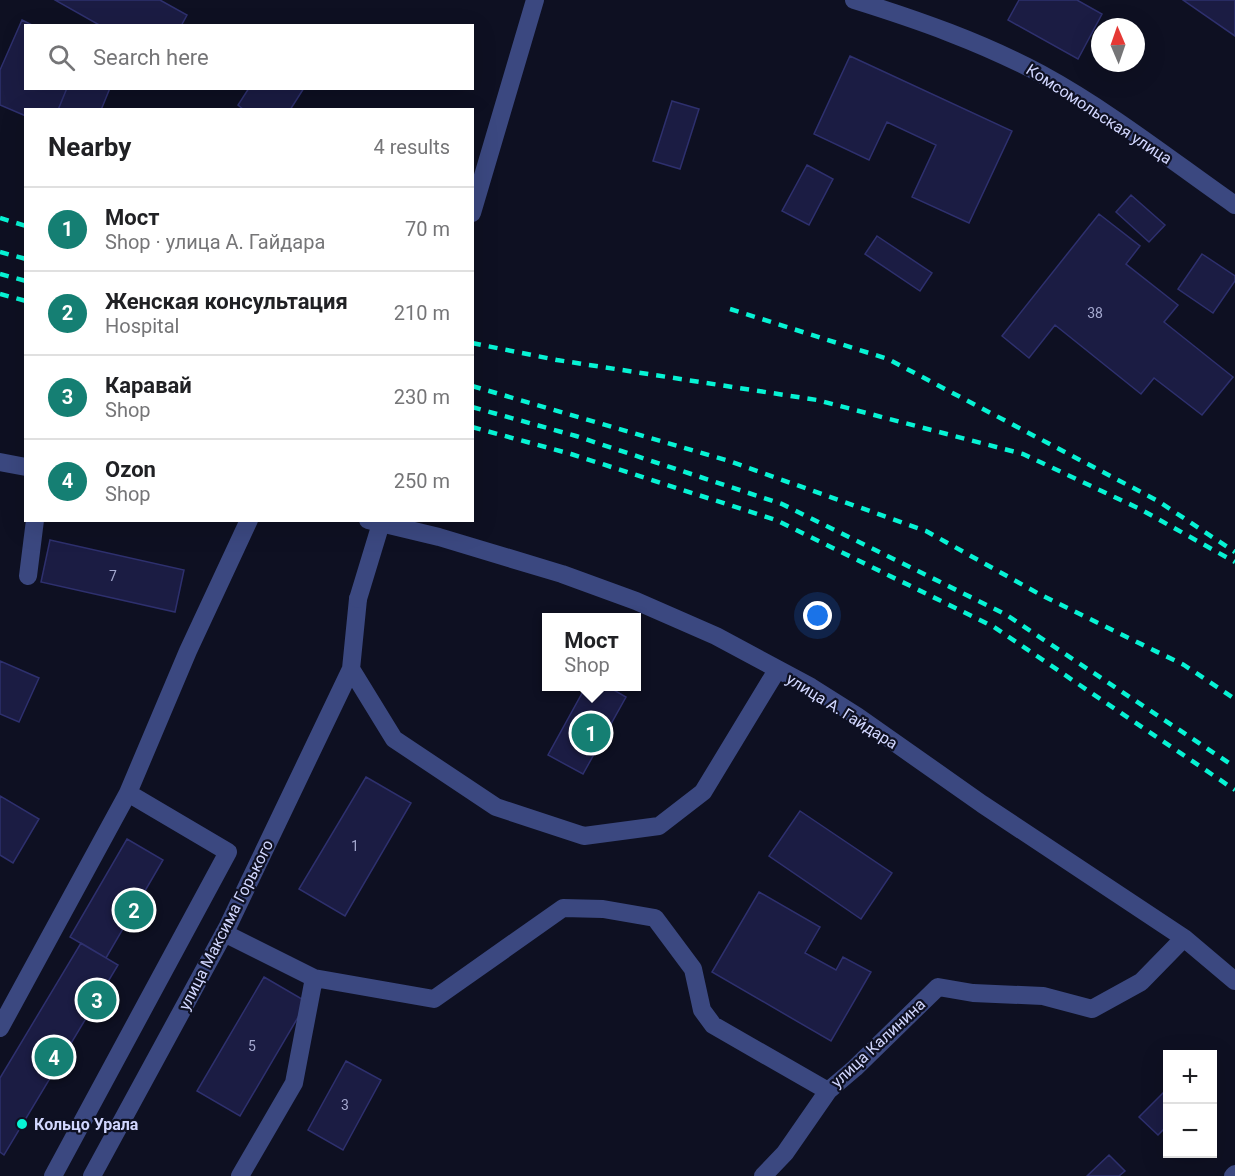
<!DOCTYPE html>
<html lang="en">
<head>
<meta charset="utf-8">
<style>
	body { margin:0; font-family:Roboto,sans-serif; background:#f2f2f2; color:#202124 }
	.controls { position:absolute; right:18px; bottom:18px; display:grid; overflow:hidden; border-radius:0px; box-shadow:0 6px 24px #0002 }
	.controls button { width:54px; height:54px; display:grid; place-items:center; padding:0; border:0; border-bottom:2px solid #e0e0e0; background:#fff; color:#202124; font:30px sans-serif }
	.compass { position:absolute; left:1091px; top:18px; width:54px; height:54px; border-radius:50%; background:#fff; box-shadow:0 6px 24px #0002; rotate:358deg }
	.you { position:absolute; left:818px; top:616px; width:21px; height:21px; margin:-15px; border:4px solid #fff; border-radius:50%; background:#1a73e8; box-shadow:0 0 0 9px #1a73e833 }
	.badge { display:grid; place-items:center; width:39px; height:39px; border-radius:50%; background:#157f73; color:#fff; font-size:20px; font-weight:700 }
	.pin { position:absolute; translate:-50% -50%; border:3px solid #fff; box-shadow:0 2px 6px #0006 }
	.popup { position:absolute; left:542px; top:613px; width:99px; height:78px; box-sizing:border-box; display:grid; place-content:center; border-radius:0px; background:#fff; filter:drop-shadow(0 2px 4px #0005); font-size:20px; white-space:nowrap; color:#757577 }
	.popup b { font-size:22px; color:#202124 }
	.popup::after { content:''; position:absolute; left:50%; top:100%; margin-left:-12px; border:12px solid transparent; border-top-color:#fff }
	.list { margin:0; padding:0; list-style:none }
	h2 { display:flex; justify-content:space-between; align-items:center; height:78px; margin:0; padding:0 24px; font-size:26px }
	h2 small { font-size:20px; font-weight:400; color:#757577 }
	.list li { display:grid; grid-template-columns:39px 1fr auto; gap:18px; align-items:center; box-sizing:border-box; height:84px; padding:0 24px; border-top:2px solid #e0e0e0 }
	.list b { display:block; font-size:22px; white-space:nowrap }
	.list p { margin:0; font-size:20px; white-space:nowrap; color:#757577 }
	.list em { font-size:20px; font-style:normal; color:#757577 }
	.icon { flex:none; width:33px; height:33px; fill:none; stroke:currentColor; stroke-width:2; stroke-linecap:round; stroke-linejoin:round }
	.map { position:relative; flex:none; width:1235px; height:1176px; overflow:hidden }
	.search { position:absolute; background:#fff; box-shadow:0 6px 24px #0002; left:24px; top:24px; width:450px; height:66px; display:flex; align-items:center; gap:15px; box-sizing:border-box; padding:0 21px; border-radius:0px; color:#757577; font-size:22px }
	.panel { position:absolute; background:#fff; box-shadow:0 6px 24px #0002; left:24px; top:108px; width:450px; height:414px; border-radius:0px }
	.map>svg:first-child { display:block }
</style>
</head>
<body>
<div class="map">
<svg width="1235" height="1176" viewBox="0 0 1235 1176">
	<rect width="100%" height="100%" fill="#0e1022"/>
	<path fill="#1b1c43" stroke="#2e306e" stroke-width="1.5" d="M55,0H160L187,15L181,26H101Z
		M1019,0H1077L1102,14L1078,59L1008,20Z
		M1183,0H1235V36Z
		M22,20L34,26H26V88H67L58,110H26V116L0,105V70Z
		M850,56L1012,131L969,223L912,197L936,145L887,122L869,160L814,134Z
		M67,88H110L101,110H58Z
		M249,88H304L290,110H244L238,105Z
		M672,101L699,109L680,169L653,161Z
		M807,165L833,179L809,225L782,211Z
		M1131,195L1165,225L1149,242L1116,212Z
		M1099,214L1140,246L1126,264L1178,305L1164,322L1233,377L1202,415L1154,378L1141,394L1055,325L1029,358L1002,336Z
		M877,236L932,273L920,291L865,254Z
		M1202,254L1235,276V281L1213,313L1178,289Z
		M50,540L184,570L175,612L41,582Z
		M0,661L39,678L19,722L0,714Z
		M586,686H607L626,697L583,774L548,755Z
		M366,777L411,803L345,916L299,889Z
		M0,796L39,819L13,863L0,855Z
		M800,811L892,873L861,919L769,856Z
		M127,839L163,860L106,958L70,937Z
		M759,892L820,927L805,953L836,970L843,957L871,972L831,1041L712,972Z
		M81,943L118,965L4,1155L0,1152V1078Z
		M264,977L307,1002L240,1116L197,1091Z
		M346,1061L381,1080L343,1150L308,1130Z
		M1168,1088V1125L1158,1135L1139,1117Z
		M1109,1155L1125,1171L1119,1176H1087Z"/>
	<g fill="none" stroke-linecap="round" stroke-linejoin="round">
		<path stroke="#3b4880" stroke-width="18" d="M854,0C918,20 981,42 1041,74C1109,111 1172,161 1235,205
			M472,213L535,0
			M0,462L26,467
			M368,520L439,537L562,574L636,601L716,636L811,687L857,716L982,804L1184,938L1235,981
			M28,576L35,520
			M358,599L351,669L394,739L496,807L584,836L659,826L703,792L777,670
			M224,933L314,978L294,1083L240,1176
			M314,978L434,999L563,908L603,909L655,918L693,969L702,1010L713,1025L828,1091
			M0,1028L128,793L188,651L249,520
			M53,1176L228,852L128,793
			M92,1176L228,926L351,669
			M763,1176L785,1153L828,1091L855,1068L938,987L973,993L1043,996L1092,1009L1141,982L1184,938
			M1233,1176L1235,1174"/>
		<path stroke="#07f3d4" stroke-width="4.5" stroke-dasharray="9 8" stroke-linecap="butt" d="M0,218L26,226
			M0,252L26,259
			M0,274L26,281
			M0,294L26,301
			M730,309L888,359L1158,501L1235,552
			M472,343L557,360L817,400L1023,454L1140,509L1235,562
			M472,386L729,461L926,531L1041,595L1184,665L1235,699
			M472,407L576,436L782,504L1005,614L1235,767
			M472,427L571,454L776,520L994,627L1235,790"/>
		<path stroke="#3b4880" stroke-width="18" d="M358,599L382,520"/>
	</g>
	<circle fill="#07f3d4" stroke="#0e1022" stroke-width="2" cx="22" cy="1124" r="6"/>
	<g text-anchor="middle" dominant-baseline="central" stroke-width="4.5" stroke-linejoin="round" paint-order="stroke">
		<g font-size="14" fill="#a4a8cf">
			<text x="1095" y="313">38</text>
			<text x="113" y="576">7</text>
			<text x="355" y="846">1</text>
			<text x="252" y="1046">5</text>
			<text x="345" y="1105">3</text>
		</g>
		<g font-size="16" fill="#d1d6fe" stroke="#0e1022">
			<text transform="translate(1099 114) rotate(33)">Комсомольская улица</text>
			<text transform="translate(842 711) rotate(32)">улица А. Гайдара</text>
			<text transform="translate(226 925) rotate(-63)">улица Максима Горького</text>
			<text transform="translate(878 1043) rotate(-43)">улица Калинина</text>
		</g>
		<g font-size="16" font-weight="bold" fill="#d1d6fe" stroke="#0e1022" text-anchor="start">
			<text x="34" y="1124">Кольцо Урала</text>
		</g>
	</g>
</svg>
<div class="controls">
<button>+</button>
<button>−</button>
</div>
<svg class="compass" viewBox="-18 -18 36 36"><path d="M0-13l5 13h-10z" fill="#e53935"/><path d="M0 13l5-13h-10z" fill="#757577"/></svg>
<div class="you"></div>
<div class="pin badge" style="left:591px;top:733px">1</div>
<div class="popup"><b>Мост</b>Shop</div>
<div class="pin badge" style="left:134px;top:910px">2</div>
<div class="pin badge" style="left:97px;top:1000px">3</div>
<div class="pin badge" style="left:54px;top:1057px">4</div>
<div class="search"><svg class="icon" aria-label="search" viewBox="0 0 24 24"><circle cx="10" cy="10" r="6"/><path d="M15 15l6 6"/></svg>Search here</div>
<section class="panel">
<h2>Nearby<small>4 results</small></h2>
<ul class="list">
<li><span class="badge">1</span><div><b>Мост</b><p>Shop · улица А. Гайдара</p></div><em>70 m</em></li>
<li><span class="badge">2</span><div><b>Женская консультация</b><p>Hospital</p></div><em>210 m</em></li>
<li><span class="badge">3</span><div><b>Каравай</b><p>Shop</p></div><em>230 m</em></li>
<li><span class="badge">4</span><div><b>Ozon</b><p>Shop</p></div><em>250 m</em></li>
</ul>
</section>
</div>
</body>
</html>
